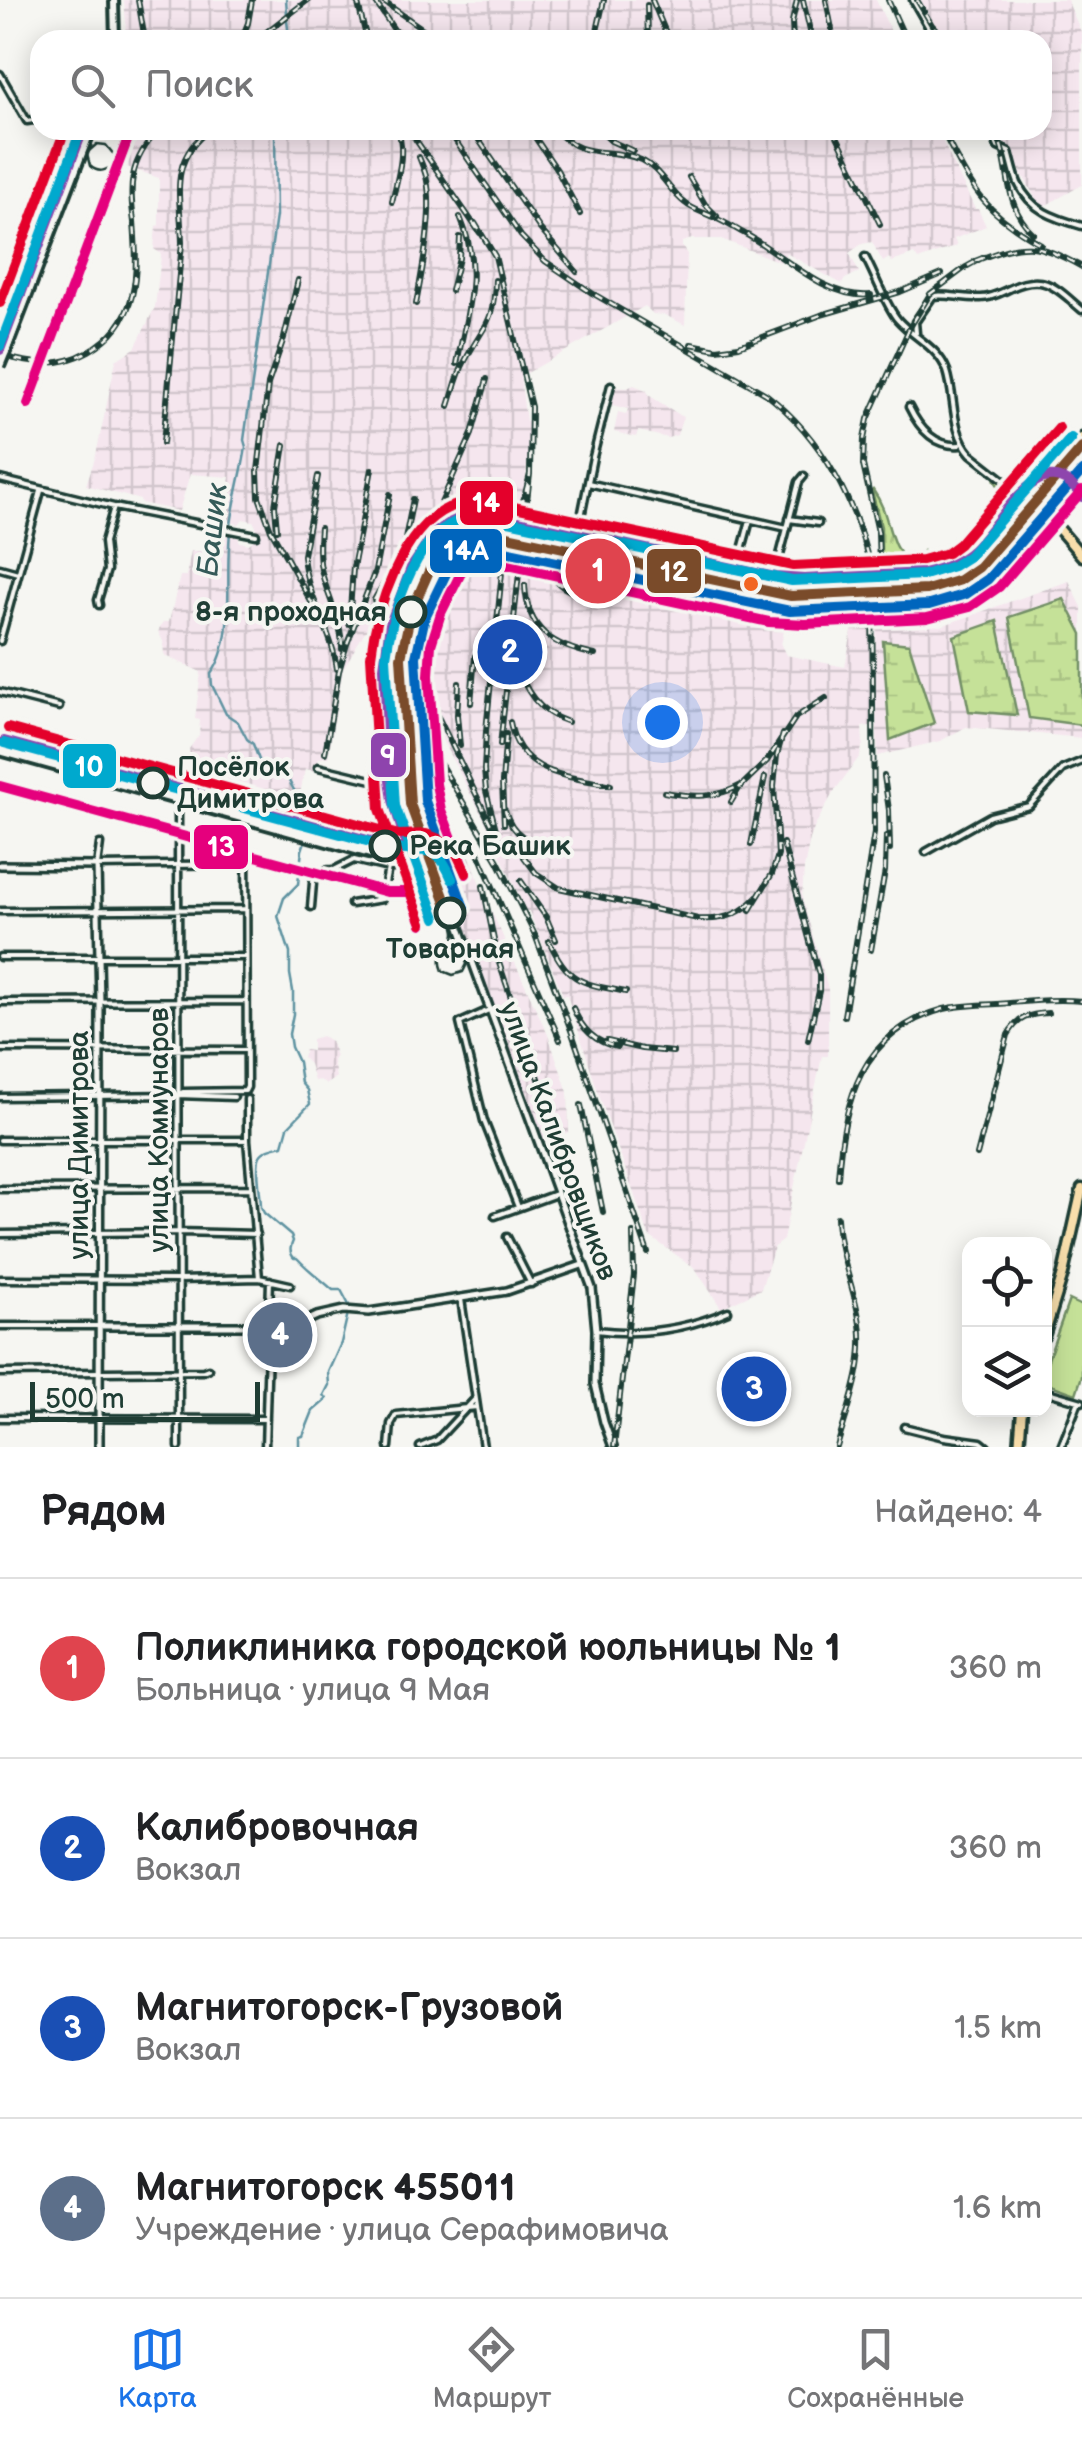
<!DOCTYPE html>
<html lang="ru">
<head>
<meta charset="utf-8">
<style>
	body { margin:0; font-family:"Balsamiq Sans",sans-serif; background:#f6f6f6; color:#202124 }
	.controls { position:absolute; right:30px; bottom:30px; display:grid; overflow:hidden; border-radius:20px; box-shadow:0 5px 25px #0003 }
	.controls button { width:90px; height:90px; display:grid; place-items:center; padding:0; border:0; border-bottom:2px solid #e0e0e0; background:#fff; color:#202124; font:50px sans-serif }
	.scale { position:absolute; left:30px; bottom:25px; width:230px; box-sizing:border-box; padding-left:10px; border:5px solid #1f3d34; border-top:0; font-size:28px; line-height:35px; white-space:nowrap; color:#1f3d34; -webkit-text-stroke:8px #f6f6f2; paint-order:stroke }
	.you { position:absolute; left:662px; top:722px; width:35px; height:35px; margin:-25px; border:8px solid #fff; border-radius:50%; background:#1a73e8; box-shadow:0 0 0 15px #1a73e833 }
	.badge { display:grid; place-items:center; width:65px; height:65px; border-radius:50%; background:#1a73e8; color:#fff; font-size:32px; font-weight:700 }
	.pin { position:absolute; translate:-50% -50%; border:5px solid #fff; box-shadow:0 2px 10px #0006 }
	.list { margin:0; padding:0; list-style:none }
	h2 { display:flex; justify-content:space-between; align-items:center; height:130px; margin:0; padding:0 40px; font-size:42px }
	h2 small { font-size:32px; font-weight:400; color:#757577 }
	.list li { display:grid; grid-template-columns:65px 1fr auto; gap:30px; align-items:center; box-sizing:border-box; height:180px; padding:0 40px; border-top:2px solid #e0e0e0 }
	.list b { display:block; font-size:38px; white-space:nowrap }
	.list p { margin:0; font-size:32px; white-space:nowrap; color:#757577 }
	.list em { font-size:32px; font-style:normal; color:#757577 }
	.icon { flex:none; width:55px; height:55px; fill:none; stroke:currentColor; stroke-width:2; stroke-linecap:round; stroke-linejoin:round }
	.map { position:relative; flex:none; width:1082px; height:1447px; overflow:hidden }
	.search { position:absolute; background:#fff; box-shadow:0 5px 25px #0003; left:30px; right:30px; top:30px; height:110px; display:flex; align-items:center; gap:25px; box-sizing:border-box; padding:0 35px; border-radius:30px; color:#757577; font-size:38px }
	.sheet { height:850px; background:#fff }
	nav { display:flex; justify-content:space-around; align-items:center; box-sizing:border-box; height:140px; border-top:2px solid #e0e0e0; background:#fff; font-size:28px; color:#757577 }
	nav a { display:grid; justify-items:center; gap:5px }
	nav .on { color:#1a73e8 }
	.map>svg:first-child { display:block }
</style>
</head>
<body>
<div class="map">
<svg width="1082" height="1447" viewBox="0 0 1082 1447">
	<defs>
		<pattern id="industrial-grid" width="8" height="8" patternUnits="userSpaceOnUse" patternTransform="scale(2.5)"><rect width="8" height="8" fill="#f5e6ee"/><path d="M0 4h8M4 0v8" fill="none" stroke="#d2c6cd"/></pattern>
		<pattern id="grass-tufts" width="24" height="20" patternUnits="userSpaceOnUse" patternTransform="scale(2.5)"><rect width="24" height="20" fill="#c5e198"/><path d="M3 7l-1-3M5 7V3M7 7l1-3M15 17l-1-3M17 17v-4M19 17l1-3" fill="none" stroke="#a9c284"/></pattern>
		<pattern id="wetland-marsh" width="20" height="14" patternUnits="userSpaceOnUse" patternTransform="scale(2.5)"><rect width="20" height="14" fill="#c5e198"/><path d="M1 5h8M5 5V1M11 12h8M15 12V8" fill="none" stroke="#a9c284"/></pattern>
	</defs>
	<rect width="100%" height="100%" fill="#f6f6f2"/>
	<filter id="ink" filterUnits="userSpaceOnUse"><feTurbulence type="fractalNoise" baseFrequency=".01" numOctaves="2"/><feDisplacementMap in="SourceGraphic" scale="20" xChannelSelector="R" yChannelSelector="G"/><feConvolveMatrix kernelMatrix="1 2 1 2 8 2 1 2 1" color-interpolation-filters="sRGB"/></filter>
	<g filter="url(#ink)">
		<path fill="url(#industrial-grid)" d="M124,0H876L895,40H124L126,23Z
			M920,0H1067L1082,34V185L1041,208L997,130H1042V40H946L931,23Z
			M123,130H937L975,209H978L986,226L954,239L957,246L918,260L914,254L892,262L889,258L883,262L872,242L862,244L849,253L859,272L845,279L842,284L786,253L780,262L721,239H692L682,242V247L687,254L685,325L665,315L653,314L645,306L520,377L526,421H529L528,456L525,487L514,522L510,524V530L484,525L457,529L450,526L455,514L447,511L440,528L436,529L403,603L384,613L364,633L343,669L328,757L319,758L316,771L305,769L301,789L299,814L304,822L303,827L193,796L189,769L192,767L189,749L199,735L200,720L195,719L201,672L164,655L163,641L158,632L163,622H169L180,576H186L191,551H208L219,544L220,530L236,533L240,542L249,544L255,539L257,529L253,521L243,519L239,524L222,521L230,477L190,474L179,511L141,503L140,500L86,485L96,455L116,360L135,348L155,307L161,256L160,253L154,249L156,226L159,225V178L127,167L129,156L123,150L132,141Z
			M634,385L646,390L650,396L683,417L677,435L668,438L638,431L636,437L614,432L618,412L626,414L628,409L608,404L612,387L627,388Z
			M517,534L558,550L561,555L575,558L572,575H578L582,559L787,602L789,606L781,645L786,655L845,667L857,606V598L871,597L870,726L862,727L863,743L860,756L833,793L815,826L810,839L804,868L802,898L828,989V1056H822L783,1240L774,1247L761,1289L721,1308L695,1268L649,1236L600,1098L567,995H563L529,911H526L485,821L420,699L410,666L414,633L444,555L463,541L481,539L516,545Z
			M1069,581L1082,607V738L966,727L940,741L878,756L875,674L877,620L941,626Z
			M420,753H424L474,866L487,908H490L548,1035L568,1092L569,1132L543,1142L467,933L416,805L414,788L419,787Z
			M322,1036L330,1041L336,1056L333,1061L336,1077L326,1085L320,1080L314,1081L309,1064L302,1057L305,1050L312,1051V1039Z"/>
		<path fill="url(#grass-tufts)" stroke="#728f66" stroke-width="2.5" d="M994,477L1023,502L1022,508C977,569 959,584 881,583V527L872,491L873,490C887,510 886,524 895,545C899,554 906,556 910,565L923,551L926,553L925,559L930,562L940,554L947,567C977,556 994,528 1013,503C1012,491 995,489 994,477Z
			M1008,547L1028,561L1027,565L1011,573H1006L973,595L939,607L931,615L894,613L885,620L881,615V599C938,596 968,590 1008,547Z"/>
		<path fill="url(#wetland-marsh)" stroke="#728f66" stroke-width="2.5" d="M1064,599L1082,634V725L1029,718L1009,617Z
			M997,621L1017,715L969,711L954,636Z
			M883,641L909,644L934,723L890,740Z"/>
		<path fill="#c5e198" stroke="#728f66" stroke-width="2.5" d="M1069,1300L1082,1306V1376L1076,1394L1045,1383V1368Z"/>
		<g fill="none" stroke-linecap="round" stroke-linejoin="round">
			<path stroke="#5f93a1" stroke-width="2.5" d="M286,0C288,15 285,26 291,40
				M275,130L276,216L244,440L246,447C241,480 230,513 229,546C226,585 235,642 211,674L212,685L226,714L238,722L247,739L253,744L259,760L264,764L278,769L289,781L305,810L309,829L302,850L298,884L284,898L278,916L290,953V974L293,991V1014L289,1034L291,1047L298,1062L301,1083L307,1090L310,1104L288,1127L283,1145C275,1147 264,1149 260,1156C255,1166 261,1195 261,1207L264,1213L291,1236L293,1241C290,1248 289,1252 294,1258H297C309,1271 321,1279 333,1290H341L349,1305
				M299,1447V1437L303,1436L313,1411L327,1399L324,1395L329,1385L328,1372L341,1343L348,1313"/>
			<g stroke="#1f3d34" stroke-width="11">
				<path id="minor" d="M913,0L928,26L940,40
					M0,74L27,121L40,119
					M991,130L998,147L1009,152C1012,162 1014,173 1018,183C1031,211 1054,218 1082,226
					M865,257C874,273 887,308 898,320C914,338 938,347 947,371C956,399 950,430 971,454L1032,502
					M916,333L915,322L933,296C948,294 965,299 981,298C992,298 1002,292 1011,288C1045,272 1057,289 1082,310
					M909,407C919,428 935,447 960,445
					M0,479L114,507L256,535
					M588,483L787,528
					M789,519L818,523
					M576,542L593,457L611,385
					M0,568L18,573
					M733,583L750,520
					M771,590L799,482L804,476
					M99,605L98,600L107,570L104,542L114,507
					M0,641L41,491
					M0,692L59,707
					M318,767L405,788
					M178,813L179,1447
					M100,844L97,866L246,864
					M926,852L990,816L1029,806L1063,769L1082,761
					M351,904L382,899L388,868
					M311,907L314,871L334,870L354,860L388,868H404
					M0,911L245,909
					M0,957H245
					M0,1002L245,1001
					M489,1010L460,1023L484,1121L518,1207
					M0,1049L245,1050
					M178,1095L234,1097
					M0,1097L178,1095L183,1092L245,1091L247,1087L246,834
					M247,1099V1140L259,1278
					M0,1140H247
					M0,1189L251,1188
					M495,1216L556,1194
					M0,1234L180,1232L256,1234
					M507,1237L531,1284
					M0,1279L179,1280L259,1278L290,1285
					M461,1299L483,1447
					M0,1326H98
					M596,1330C642,1336 685,1330 728,1311
					M0,1373L203,1371L208,1369
					M1044,1391L1082,1402
					M0,1418L266,1419
					M904,1427L944,1437L981,1442L987,1447
					M265,1447L270,1280
					M389,1447L391,1424L396,1415L477,1407
					M420,1447L437,1440L475,1399
					M1061,1447L1079,1401"/>
			</g>
			<g stroke="#1f3d34" stroke-width="12">
				<path id="tertiary" d="M430,857L456,917L592,1288L596,1330L595,1384L604,1422L613,1447
					M0,865L97,866L100,1002L99,1447
					M416,870L437,879
					M98,1326H269L304,1322L317,1316L344,1310L369,1312L507,1291L582,1265"/>
			</g>
			<g stroke="#1f3d34" stroke-width="14">
				<path id="secondary" d="M114,0L115,40
					M7,349L91,130
					M573,547L771,590L804,592L860,589
					M571,552L771,596L791,598L859,595
					M889,588C907,587 927,588 945,582C983,570 1007,531 1032,502
					M889,594C907,593 926,593 944,589C985,578 1010,537 1037,506
					M0,751L403,863
					M420,840L424,841L429,858L419,869H409L403,863V852L410,844Z
					M424,841C407,796 406,751 404,704C403,683 400,662 404,642C409,616 432,562 450,545
					M405,848L409,823L399,758L396,654L403,622L426,569L445,541"/>
			</g>
			<g stroke="#1f3d34" stroke-width="15">
				<path id="primary" d="M1082,438L1032,502L1053,522L1082,556
					M1037,506L1082,451
					M1044,1336L1063,1274L1082,1189
					M1019,1447L1022,1410"/>
			</g>
			<use href="#minor" stroke="#f6f6f2" stroke-width="4"/>
			<use href="#tertiary" stroke="#f6f6f2" stroke-width="5"/>
			<use href="#secondary" stroke="#f6f6f2" stroke-width="6"/>
			<use href="#primary" stroke="#f8deab" stroke-width="8"/>
			<path stroke="#1f3d34" stroke-width="2.5" d="M87,154L90,166C99,174 108,171 114,162L115,156L106,145L97,144L89,151
				M1042,495C1050,490 1057,491 1063,498
				M415,864L424,856V845
				M438,885C442,897 455,922 455,933C454,951 434,949 443,971L453,975L463,972L467,964L450,913"/>
			<g stroke="#1f3d34" stroke-width="6">
				<path id="rail" d="M138,0L144,34
					M357,0L367,40
					M381,0L439,40
					M652,0L669,40
					M803,0L812,40
					M826,0L832,29
					M888,0L906,40
					M917,0L932,25L946,40
					M376,3L401,40
					M647,5L648,40
					M542,32L547,40
					M241,40L248,23L252,0
					M256,40L308,0
					M595,40L604,0
					M793,40L792,22L797,0
					M409,130L480,233
					M448,130L521,236L545,261L592,293L766,394C823,438 858,505 872,576L874,833L844,1016
					M472,130L540,229L577,272
					M530,130L557,170L580,214
					M556,130C581,161 611,146 641,160C660,169 669,191 685,203C693,210 703,212 713,217C725,222 736,229 747,235C784,255 827,300 871,295
					M599,130L611,141L633,151
					M834,130L880,224
					M942,130C972,188 981,211 1041,244
					M995,130C1013,167 1001,203 1033,233
					M689,177L705,204L717,216
					M392,202C397,178 406,154 398,130
					M475,223L495,256L531,407L530,474L500,745
					M975,261C1025,241 1034,241 1082,267
					M298,280L284,338L268,384L258,471L259,497L271,530L324,625
					M451,291L459,258L460,237
					M416,304C422,272 434,211 427,181C426,173 422,165 419,157
					M691,344L717,349L739,346L821,315L900,292L942,274
					M0,355C32,365 59,368 89,351C140,322 138,274 134,222C132,207 130,191 133,176C136,159 147,142 159,130
					M457,364C467,310 483,271 460,217
					M449,406C454,391 457,375 465,361C484,324 494,325 495,280
					M163,443L182,243C181,197 167,162 209,130
					M318,476L303,555C306,596 332,629 337,669
					M432,523L472,434L487,379
					M320,528C319,542 318,555 321,569C327,597 342,619 342,649
					M277,530L275,506L285,445
					M536,555C554,586 568,594 602,602
					M879,566L878,532L863,465L864,439L868,419L909,329L930,294L966,267L984,257
					M525,585C527,631 553,646 595,655
					M374,600L403,549L413,499
					M378,608L401,586L413,566
					M349,624L353,568L372,469
					M418,656L419,671L425,690L499,841L486,791L484,770L486,731L505,542L524,498L530,474
					M516,657C522,688 537,712 568,722
					M459,683L457,715L460,746
					M409,687L423,730L442,770
					M471,703L475,656
					M510,722C519,775 567,776 611,785
					M420,749L423,763L443,813
					M325,753L339,671L347,644L375,571L390,494
					M437,758L498,861L535,935L572,1033L648,1253
					M884,776L889,810L890,850
					M664,792C691,797 716,799 741,785
					M731,802L740,787L767,761L796,717L826,698
					M505,810C512,835 529,843 553,847
					M504,824L502,782L506,734
					M783,843L819,975V991L808,1040
					M751,845L765,777
					M476,848L560,1040
					M524,857L536,873L559,888L698,919C721,921 741,915 757,897
					M521,881L546,917L556,940
					M483,886L498,960L542,1087
					M750,910L772,874L778,855L774,786L777,755L783,734
					M549,941C569,984 582,983 626,992
					M871,950L885,871L886,836
					M573,1008C582,1029 594,1042 617,1047
					M607,1041L642,1049L673,1052
					M581,1105L603,1212
					M977,1155L1008,1035C1017,1018 1029,1014 1048,1013
					M838,1178C843,1102 860,1032 944,1009C961,1005 979,1005 997,1004C1025,1002 1054,998 1082,1001
					M614,1447L634,1275L633,1233
					M837,1447C848,1408 866,1365 860,1324C855,1288 838,1254 837,1217"/>
			</g>
			<use href="#rail" stroke="#f6f6f2" stroke-width="2.5" stroke-dasharray="8" stroke-linecap="butt"/>
			<g stroke="#1f3d34" stroke-width="14" stroke-linecap="butt">
				<path id="secondary-bridge" d="M0,366L7,349
					M445,541L466,531L485,529L573,547
					M450,545C483,524 535,545 571,552
					M860,589L889,588
					M859,595L889,594"/>
			</g>
			<use href="#secondary-bridge" stroke="#f6f6f2" stroke-width="6"/>
			<g stroke="#f6f6f2" stroke-width="18">
				<path id="tram-1" d="M450,913L410,804L401,657L411,612L430,569L442,549L460,536L475,532L493,533L791,596L927,590L960,580L979,567L1082,448"/>
			</g>
			<g stroke="#f6f6f2" stroke-width="18">
				<path id="tram-2" d="M464,908L425,801L416,657L425,617L453,559L467,550L477,547L491,548L790,611L929,605L966,594L988,579L1082,471"/>
			</g>
			<g stroke="#f6f6f2" stroke-width="18">
				<path id="tram-3" d="M0,350L83,130
					M4,741L397,848H407L393,800L389,773L384,667L390,624L411,568L433,535L447,524L460,518L495,516L775,577L804,579L924,573C942,569 959,563 973,550C1001,524 1041,438 1082,497"/>
			</g>
			<g stroke="#f6f6f2" stroke-width="18">
				<path id="tram-4" d="M28,404L127,141
					M0,786L387,892H410L422,924
					M466,874L441,810L436,784L429,675L431,645L441,613L463,569L474,562L490,561L769,622L805,624L927,618L970,607L999,587L1082,491"/>
			</g>
			<g stroke="#f6f6f2" stroke-width="18">
				<path id="tram-5" d="M0,346L81,130
					M4,743L396,849C428,854 436,841 452,879
					M436,918L395,806L386,657C391,616 414,539 455,522C468,516 481,517 494,518L792,581L924,575L953,566L969,556L1071,438"/>
			</g>
			<g stroke="#f6f6f2" stroke-width="18">
				<path id="tram-6" d="M0,303L65,130
					M8,728L399,835L426,834L439,839L457,854L466,873
					M422,923L380,809L371,656C376,609 402,529 448,508C463,502 479,502 495,503L793,566L922,560L947,553L959,544L1059,428"/>
			</g>
			<use href="#tram-1" stroke="#7a4b2a" stroke-width="10"/>
			<use href="#tram-2" stroke="#0065bd" stroke-width="10"/>
			<use href="#tram-3" stroke="#8e44ad" stroke-width="10"/>
			<use href="#tram-4" stroke="#e5007d" stroke-width="10"/>
			<use href="#tram-5" stroke="#00a9ce" stroke-width="10"/>
			<use href="#tram-6" stroke="#e4002b" stroke-width="10"/>
		</g>
	</g>
	<circle fill="#f26522" stroke="#f6f6f2" stroke-width="4" cx="751" cy="584" r="9"/>
	<g fill="#f6f6f2" stroke="#1f3d34" stroke-width="5">
		<circle cx="411" cy="612" r="14"/>
		<circle cx="153" cy="783" r="14"/>
		<circle cx="385" cy="846" r="14"/>
		<circle cx="450" cy="913" r="14"/>
	</g>
	<g text-anchor="middle" dominant-baseline="central" stroke-width="8" stroke-linejoin="round" paint-order="stroke">
		<g font-size="28" font-weight="bold" fill="#1f3d34" stroke="#f6f6f2" text-anchor="start">
			<text x="387" y="612" text-anchor="end">8-я проходная</text>
			<text x="177" y="767">Посёлок<tspan x="177" dy="32">Димитрова</tspan></text>
			<text x="409" y="846">Река Башик</text>
			<text x="450" y="949" text-anchor="middle">Товарная</text>
		</g>
		<g font-size="28" fill="#1f3d34" stroke="#f6f6f2">
			<text transform="translate(159 1130) rotate(-90)">улица Коммунаров</text>
			<text transform="translate(558 1141) rotate(70)">улица Калибровщиков</text>
			<text transform="translate(79 1145) rotate(-90)">улица Димитрова</text>
		</g>
		<g font-size="30" font-style="italic" fill="#345a58" stroke="#f6f6f2">
			<text transform="translate(213 530) rotate(-84)">Башик</text>
		</g>
	</g>
	<g stroke="#f6f6f2" stroke-width="4">
		<rect x="458" y="479" width="57" height="48" rx="10" fill="#e4002b"/>
		<rect x="428" y="527" width="76" height="48" rx="10" fill="#0065bd"/>
		<rect x="645" y="547" width="58" height="48" rx="10" fill="#7a4b2a"/>
		<rect x="369" y="731" width="39" height="48" rx="10" fill="#8e44ad"/>
		<rect x="61" y="742" width="57" height="48" rx="10" fill="#00a9ce"/>
		<rect x="192" y="823" width="58" height="48" rx="10" fill="#e5007d"/>
	</g>
	<g font-size="28" text-anchor="middle" font-weight="bold" fill="#fff">
		<text x="486" y="512">14</text>
		<text x="466" y="560">14А</text>
		<text x="674" y="581">12</text>
		<text x="388" y="765">9</text>
		<text x="89" y="776">10</text>
		<text x="221" y="856">13</text>
	</g>
</svg>
<div class="controls">
<button><svg class="icon" aria-label="locate" viewBox="0 0 24 24"><circle cx="12" cy="12" r="6"/><path d="M12 2v4M12 18v4M2 12h4M18 12h4"/></svg></button>
<button><svg class="icon" aria-label="layers" viewBox="0 0 24 24"><path d="M12 4l9 5-9 5-9-5zM3 14l9 5 9-5"/></svg></button>
</div>
<div class="scale">500 m</div>
<div class="you"></div>
<div class="pin badge" style="left:598px;top:571px;background:#e0444e">1</div>
<div class="pin badge" style="left:510px;top:652px;background:#1a4fb4">2</div>
<div class="pin badge" style="left:754px;top:1389px;background:#1a4fb4">3</div>
<div class="pin badge" style="left:280px;top:1335px;background:#5c6f8a">4</div>
<div class="search"><svg class="icon" aria-label="search" viewBox="0 0 24 24"><circle cx="10" cy="10" r="6"/><path d="M15 15l6 6"/></svg>Поиск</div>
</div>
<section class="sheet">
<h2>Рядом<small>Найдено: 4</small></h2>
<ul class="list">
<li><span class="badge" style="background:#e0444e">1</span><div><b>Поликлиника городской юольницы № 1</b><p>Больница · улица 9 Мая</p></div><em>360 m</em></li>
<li><span class="badge" style="background:#1a4fb4">2</span><div><b>Калибровочная</b><p>Вокзал</p></div><em>360 m</em></li>
<li><span class="badge" style="background:#1a4fb4">3</span><div><b>Магнитогорск-Грузовой</b><p>Вокзал</p></div><em>1.5 km</em></li>
<li><span class="badge" style="background:#5c6f8a">4</span><div><b>Магнитогорск 455011</b><p>Учреждение · улица Серафимовича</p></div><em>1.6 km</em></li>
</ul>
</section>
<nav>
<a class="on"><svg class="icon" aria-label="map" viewBox="0 0 24 24"><path d="M3 6l6-2 6 2 6-2v14l-6 2-6-2-6 2zM9 4v14M15 6v14"/></svg>Карта</a>
<a><svg class="icon" aria-label="directions" viewBox="0 0 24 24"><path d="M12 3l9 9-9 9-9-9zM9 14v-3h6M13 9l2 2-2 2"/></svg>Маршрут</a>
<a><svg class="icon" aria-label="saved" viewBox="0 0 24 24"><path d="M7 4h10v16l-5-4-5 4z"/></svg>Сохранённые</a>
</nav>
</body>
</html>
